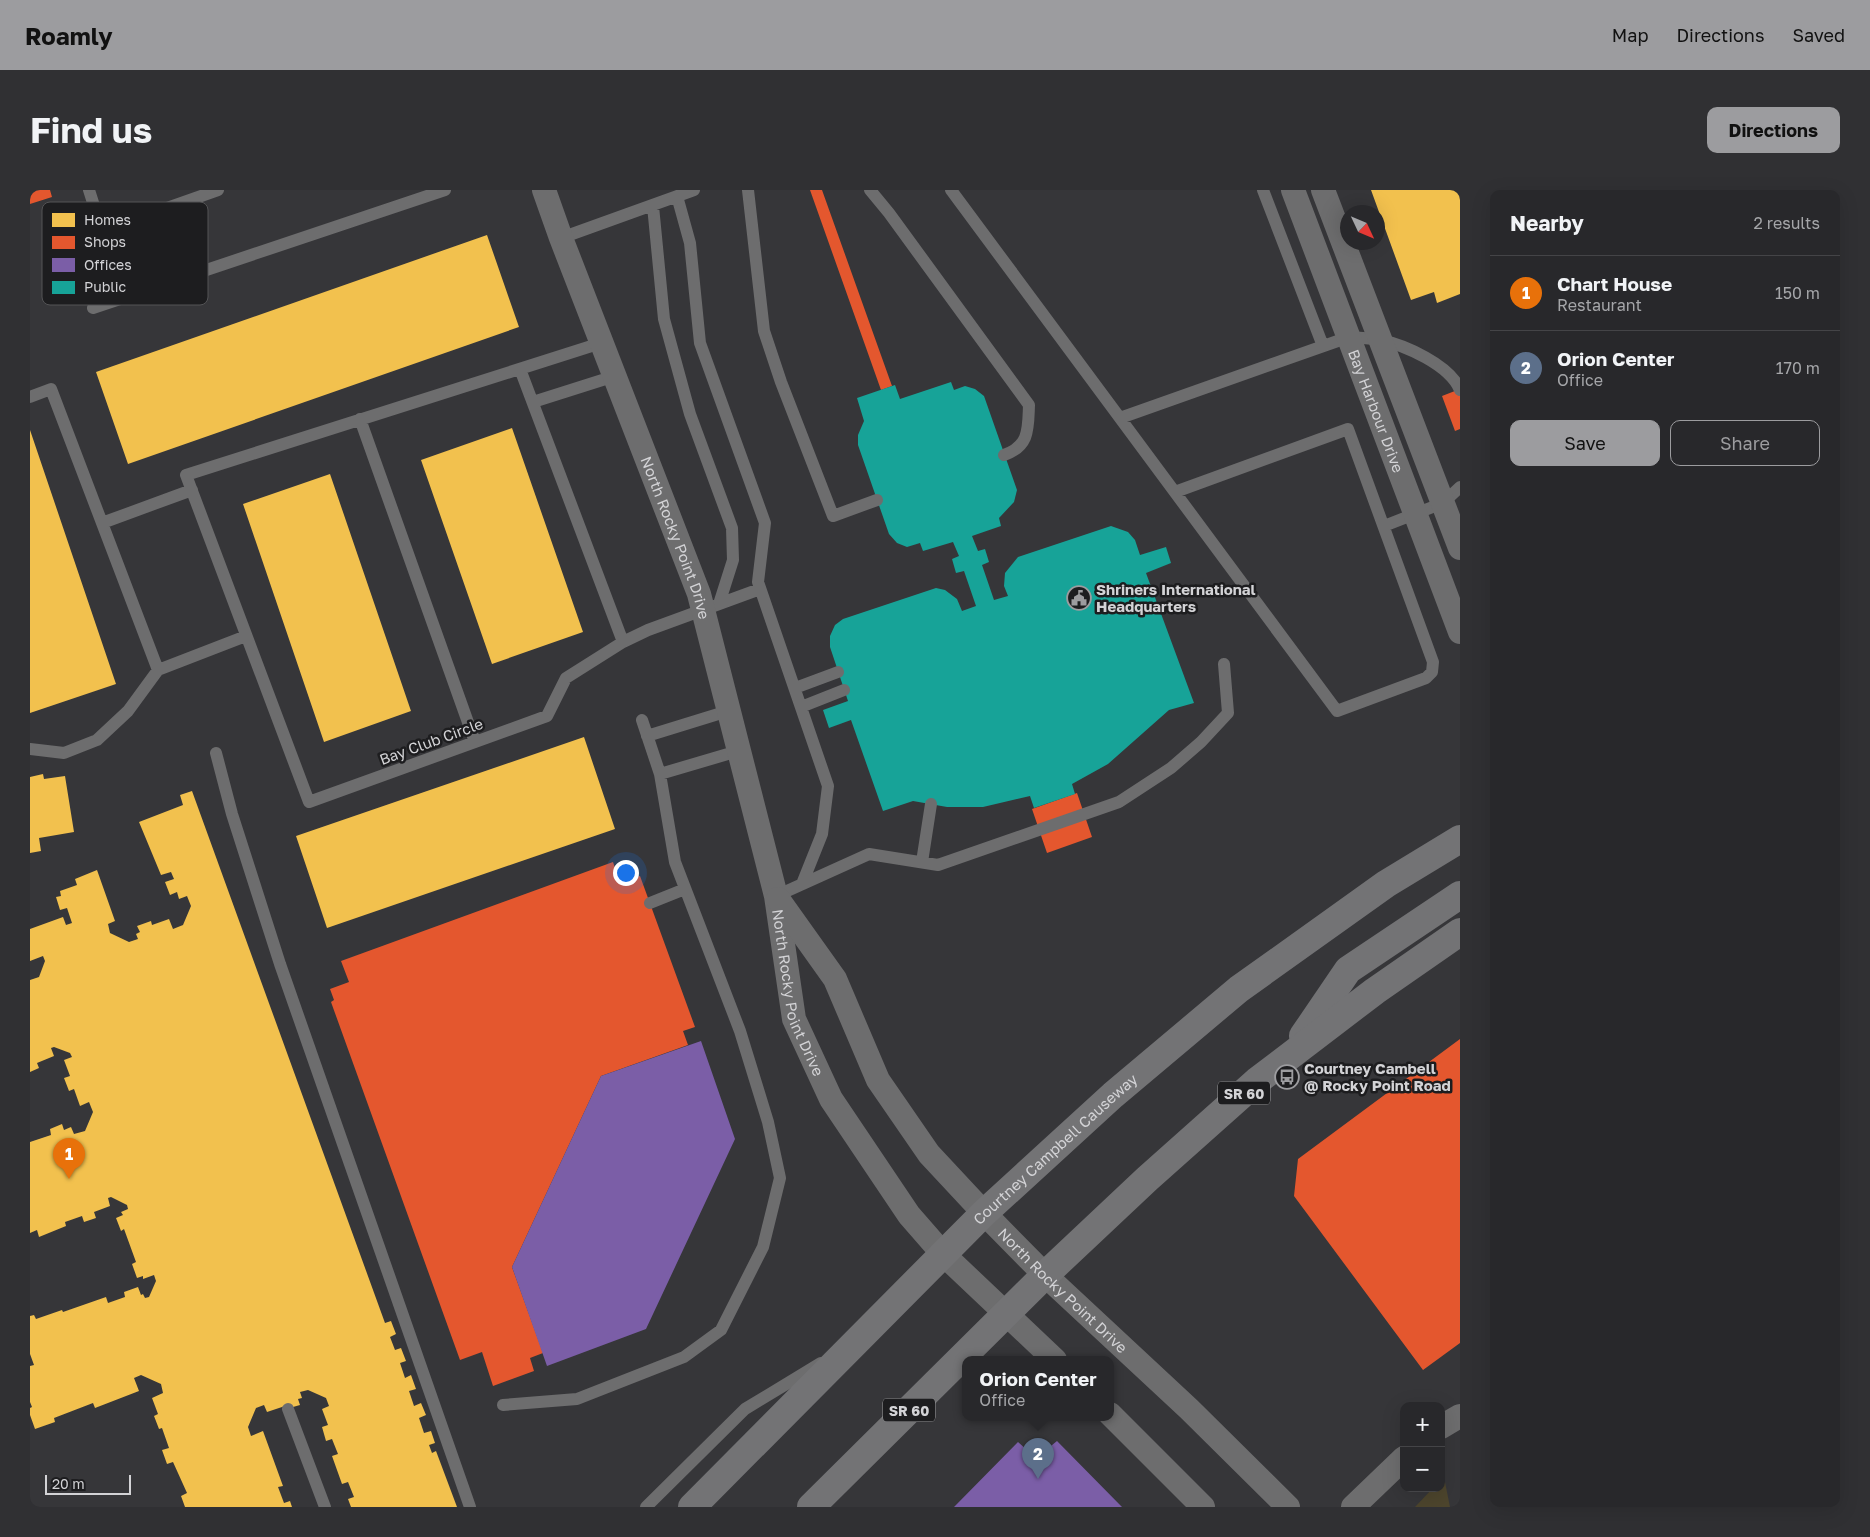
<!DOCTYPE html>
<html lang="en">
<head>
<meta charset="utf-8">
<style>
	body { margin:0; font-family:"Golos Text",sans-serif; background:#303033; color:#f1f3f6 }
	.controls { position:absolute; right:15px; bottom:15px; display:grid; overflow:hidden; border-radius:10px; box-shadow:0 5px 20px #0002 }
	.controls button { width:45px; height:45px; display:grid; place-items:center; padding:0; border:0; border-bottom:1px solid #444447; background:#28282b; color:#f1f3f6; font:25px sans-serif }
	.compass { position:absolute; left:1310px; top:15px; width:45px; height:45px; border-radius:50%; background:#28282b; box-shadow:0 5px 20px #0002; rotate:134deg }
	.scale { position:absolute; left:15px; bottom:12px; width:86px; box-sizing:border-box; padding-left:5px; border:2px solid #d3d3d6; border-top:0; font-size:14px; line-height:18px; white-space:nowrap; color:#d3d3d6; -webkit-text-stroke:4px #1d1d1f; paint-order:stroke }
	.you { position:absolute; left:595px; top:682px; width:18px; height:18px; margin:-12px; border:4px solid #fff; border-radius:50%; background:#1a73e8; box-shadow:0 0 0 8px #1a73e833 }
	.badge { display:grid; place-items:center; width:32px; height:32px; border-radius:50%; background:#9c9c9f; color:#fff; font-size:16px; font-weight:700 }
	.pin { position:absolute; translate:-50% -41px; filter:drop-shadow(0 1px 2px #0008) }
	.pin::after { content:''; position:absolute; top:26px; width:18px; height:15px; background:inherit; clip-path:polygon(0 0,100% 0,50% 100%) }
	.popup { position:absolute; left:932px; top:1166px; width:152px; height:65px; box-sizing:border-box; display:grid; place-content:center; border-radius:10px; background:#28282b; filter:drop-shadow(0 1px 4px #0005); font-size:16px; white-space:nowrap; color:#a5a6a9 }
	.popup b { font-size:19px; color:#f1f3f6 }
	.popup::after { content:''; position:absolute; left:50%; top:100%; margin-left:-10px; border:10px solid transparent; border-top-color:#28282b }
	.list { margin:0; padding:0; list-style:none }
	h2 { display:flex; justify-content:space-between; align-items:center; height:65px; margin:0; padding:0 20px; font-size:21px }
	h2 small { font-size:16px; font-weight:400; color:#a5a6a9 }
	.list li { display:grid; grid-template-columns:32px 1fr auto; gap:15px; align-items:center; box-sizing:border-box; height:75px; padding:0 20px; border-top:1px solid #444447 }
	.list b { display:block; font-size:19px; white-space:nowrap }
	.list p { margin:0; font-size:16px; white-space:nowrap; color:#a5a6a9 }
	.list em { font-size:16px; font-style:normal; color:#a5a6a9 }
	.actions { display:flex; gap:10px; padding:15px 20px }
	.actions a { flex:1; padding:11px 0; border:1px solid #9c9c9f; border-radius:10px; text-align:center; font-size:18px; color:#9c9c9f }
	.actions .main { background:#9c9c9f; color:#111 }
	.map { position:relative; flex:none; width:1430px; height:1317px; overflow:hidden; border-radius:10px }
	header { display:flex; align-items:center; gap:30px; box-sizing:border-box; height:70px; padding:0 25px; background:#9c9c9f; color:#111 }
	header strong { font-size:24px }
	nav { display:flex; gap:28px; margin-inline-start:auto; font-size:18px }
	.intro { display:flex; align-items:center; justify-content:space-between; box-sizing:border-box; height:120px; padding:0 30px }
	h1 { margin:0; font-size:35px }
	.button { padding:12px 22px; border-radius:10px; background:#9c9c9f; color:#111; font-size:18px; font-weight:700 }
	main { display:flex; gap:30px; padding:0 30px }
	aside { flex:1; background:#28282b; border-radius:10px; box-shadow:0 5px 20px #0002 }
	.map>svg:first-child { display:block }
</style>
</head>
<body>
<header>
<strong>Roamly</strong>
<nav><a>Map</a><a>Directions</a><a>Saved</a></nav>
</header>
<div class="intro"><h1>Find us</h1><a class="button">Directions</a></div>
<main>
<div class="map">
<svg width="1430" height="1317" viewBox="0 0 1430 1317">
	<rect width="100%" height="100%" fill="#363639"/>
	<path fill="#4d452d" d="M1414,1287L1420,1317H1385L1403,1298H1411V1290Z"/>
	<path fill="#f2c14e" d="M1341,0H1430V104L1407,113L1404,102L1381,110Z
		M457,45L489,137L98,274L66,182Z
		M482,238L553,442L462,474L391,270Z
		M0,240L86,494L0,523Z
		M300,284L381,521L294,552L213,314Z
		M554,547L585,639L297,738L266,646Z
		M13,584L14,589L35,586L44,642L9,648L11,661L0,663V587Z
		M162,601L355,1133L361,1131L366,1144L360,1147L365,1160L371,1158L376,1171L370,1173L375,1188L381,1185L386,1199L379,1201L384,1216L391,1213L396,1225L389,1228L394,1243L401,1241L405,1253L399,1255L402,1263L406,1261L427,1317H321L318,1309L324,1307L318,1292L312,1294L302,1266L308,1264L302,1249L296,1251L292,1237L298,1235L292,1219L299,1216L296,1208L278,1200L270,1202L272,1208L268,1209L270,1215L256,1219L255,1216L237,1222L234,1215L226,1218L218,1237L221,1246L233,1241L253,1296L248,1297L254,1313L260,1311L262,1317H155L151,1306L157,1303L143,1272L137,1274L132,1260L139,1258L132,1238L129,1239L124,1226L128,1224L122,1208L133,1203L131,1194L111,1185L104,1188L109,1201L65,1218L63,1213L24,1228L25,1232L5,1239L0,1225V1218L2,1217L0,1212V1176L4,1175L0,1164V1126L4,1125L6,1129L32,1120L33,1122L76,1107L78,1113L95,1107L94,1102L108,1097L111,1105L113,1104L115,1108L119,1107L126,1091L124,1085L113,1089V1086L107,1088L102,1074L106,1072L94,1039L91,1041L86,1028L93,1025L91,1022L98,1019L97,1015L81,1007L78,1008L80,1016L64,1022L66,1028L54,1032L52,1026L35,1032L36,1036L9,1047L7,1040L0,1043V952L21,945L20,939L32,934L34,940L41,937L44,944L55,941L63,922L59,912L50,916L44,899L39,901L34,888L40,886L34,870L42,867L40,863L24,857L21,858L24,866L7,873L9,878L0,882V790L9,787L15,771L13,766L0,771V739L33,727L36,735L42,733L37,718L30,720L26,707L31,706L30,701L47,695L45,689L67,680L85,731L78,734L80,743L99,752L108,749L106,744L110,742L107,736L121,731L122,735L139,729L143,739L153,735L161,716L157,706L149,709L147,702L140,705L135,692L144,689L141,682L131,685L109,632L153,615L150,605Z"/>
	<path fill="#e4572e" d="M0,0H20L22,7L0,14Z
		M780,0H792L862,196L851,200Z
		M1430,199V239L1425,241L1412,206Z
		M1047,603L1062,647L1017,663L1002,619Z
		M583,672L590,693L610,686L665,837L653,841L658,855L571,886L482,1077L513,1163L500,1168L504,1181L463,1196L452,1162L430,1170L301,812L304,810L300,799L319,792L311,771Z
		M1430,849V1153L1393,1180L1264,1006L1268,969Z"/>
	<path fill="#7b5ea7" d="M671,851L705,949L616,1139L517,1176L482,1077L571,886Z
		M1007,1251L1016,1260L1027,1251L1092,1317H924L988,1252L997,1260Z"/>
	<path fill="#17a398" d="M921,192L924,200L935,196L945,199L954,206L987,300L984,312L969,328L971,336L942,346L948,361L955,359L959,372L952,375L964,410L978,406L974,396L975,383L988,367L1081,336L1098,342L1105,350L1110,365L1136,357L1141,373L1116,383L1164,513L1139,520L1078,574L1042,594L1045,604L1004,618L1000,606L953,617H917L883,611L853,621L821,530L799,538L793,520L818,511L800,457V446L805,435L813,429L906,398L915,400L927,409L932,421L946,416L934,381L926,383L922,369L929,366L923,352L893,361L890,353L877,357L867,353L859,344L828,255V245L834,231L827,208L865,195L870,209Z"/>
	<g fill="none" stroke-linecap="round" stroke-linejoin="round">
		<path stroke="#6d6d6e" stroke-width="12" d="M59,0L72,41L188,0
			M718,0L734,141L751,192L803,326L847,310
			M840,0L859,23L999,215C998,238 1000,256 974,265
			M921,0L1307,521L1396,488L1402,482L1403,472L1318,239L1145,302
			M1233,0L1293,156
			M647,6L660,53L670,153L735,333L728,392L798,596L792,644L772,694
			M623,16L634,129L660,224L702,338L703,370L689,414
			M531,48L664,0
			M63,118L415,0
			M571,153L156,285L279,612L517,526L536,488L593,452L618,440L730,399
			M490,179L593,452
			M0,207L21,199L128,480
			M503,212L585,186
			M1090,228L1319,147C1329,148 1340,148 1350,150C1375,155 1420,175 1430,200
			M330,229L445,552
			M72,333L162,300
			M1354,336L1413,313L1430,297
			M765,498L808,482
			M771,517L814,500
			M617,546L698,521
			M0,559L34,563L67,550L98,521L128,480L216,446
			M186,563L202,624L250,774L440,1317
			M630,584L708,561
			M892,672L901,614
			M746,706L839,664L908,675L1089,612L1141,578L1171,552L1198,523L1194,474
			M620,713L655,699
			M473,1215L547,1209L654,1167L691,1140L733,1057L750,988L738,932L710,841L645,672L630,584L612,530
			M258,1219L295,1317
			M616,1317L715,1219L791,1173"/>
		<g stroke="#6d6d6e" stroke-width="24">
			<path id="s1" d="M514,0L531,48L669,404L746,706L764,829L801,909L879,1025L913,1064L1025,1170"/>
			<path id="s2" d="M1263,0L1430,442"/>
			<path d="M1293,0L1430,358"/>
			<path id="s3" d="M748,709L805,789L848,890L899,964L954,1023L1015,1085L1159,1219L1258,1317"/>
			<path d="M1080,1224L1173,1317"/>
			<path d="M1411,1237L1430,1226"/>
			<path d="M1323,1317L1374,1268"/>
		</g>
		<g stroke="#737375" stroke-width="28">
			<path d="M1273,846L1318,780L1430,705"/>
			<path id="s4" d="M662,1317L954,1023L1083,905L1209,799L1356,694L1430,649"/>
			<path d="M781,1317L1015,1085L1117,989L1227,891L1345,801L1430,742"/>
		</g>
	</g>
	<defs>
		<g id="civic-ring" transform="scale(1.25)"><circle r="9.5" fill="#1d1d1f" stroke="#9c9c9f" stroke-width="1.5"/><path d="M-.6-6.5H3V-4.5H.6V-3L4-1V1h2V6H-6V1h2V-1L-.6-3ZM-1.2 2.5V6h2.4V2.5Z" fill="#9c9c9f"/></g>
		<g id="bus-ring" transform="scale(1.25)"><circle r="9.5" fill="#1d1d1f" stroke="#9c9c9f" stroke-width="1.5"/><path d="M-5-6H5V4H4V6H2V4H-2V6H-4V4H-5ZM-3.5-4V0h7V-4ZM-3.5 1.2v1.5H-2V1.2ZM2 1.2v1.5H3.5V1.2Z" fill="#9c9c9f"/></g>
	</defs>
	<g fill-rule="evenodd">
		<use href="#civic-ring" x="1049" y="408"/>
		<use href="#bus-ring" x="1257" y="887"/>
	</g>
	<g text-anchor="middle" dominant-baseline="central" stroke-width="5" stroke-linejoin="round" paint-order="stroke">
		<g fill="#1d1d1f" stroke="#9c9c9f" stroke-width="1">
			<rect x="1188" y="891.5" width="52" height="23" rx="4"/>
			<rect x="853" y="1208.5" width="52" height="23" rx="4"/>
		</g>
		<g font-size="14" font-weight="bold" fill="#d3d3d6">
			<text x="1214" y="903">SR 60</text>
			<text x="879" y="1220">SR 60</text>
		</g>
		<g font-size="15" fill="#d3d3d6" stroke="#1d1d1f">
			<text stroke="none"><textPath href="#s2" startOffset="236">Bay Harbour Drive</textPath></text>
			<text stroke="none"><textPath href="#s1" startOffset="372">North Rocky Point Drive</textPath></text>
			<text transform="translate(401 551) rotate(-20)">Bay Club Circle</text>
			<text stroke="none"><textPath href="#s1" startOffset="844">North Rocky Point Drive</textPath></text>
			<text stroke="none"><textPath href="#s4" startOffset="510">Courtney Campbell Causeway</textPath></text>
			<text stroke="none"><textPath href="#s3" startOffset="489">North Rocky Point Drive</textPath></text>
		</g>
		<g font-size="15" font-weight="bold" fill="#d3d3d6" stroke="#1d1d1f" text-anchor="start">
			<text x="1066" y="399">Shriners International<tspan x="1066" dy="17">Headquarters</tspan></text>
			<text x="1274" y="878">Courtney Cambell<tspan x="1274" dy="17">@ Rocky Point Road</tspan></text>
		</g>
	</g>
	<rect x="12" y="12" width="166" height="103" rx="8" fill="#1d1d1f" stroke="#545456" stroke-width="1"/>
	<rect x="22" y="23" width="23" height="14" fill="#f2c14e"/>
	<rect x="22" y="46" width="23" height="13" fill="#e4572e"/>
	<rect x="22" y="68" width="23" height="14" fill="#7b5ea7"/>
	<rect x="22" y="91" width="23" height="13" fill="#17a398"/>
	<g font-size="14" fill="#d3d3d6">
		<text x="54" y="35">Homes</text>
		<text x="54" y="57">Shops</text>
		<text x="54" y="80">Offices</text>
		<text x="54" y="102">Public</text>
	</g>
</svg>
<div class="controls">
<button>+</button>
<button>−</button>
</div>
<svg class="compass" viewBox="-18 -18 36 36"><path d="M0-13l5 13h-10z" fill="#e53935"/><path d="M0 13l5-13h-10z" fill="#a5a6a9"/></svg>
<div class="scale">20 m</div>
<div class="you"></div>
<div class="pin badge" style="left:39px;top:989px;background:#e8710a">1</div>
<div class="pin badge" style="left:1008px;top:1289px;background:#5c6f8a">2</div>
<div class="popup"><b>Orion Center</b>Office</div>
</div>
<aside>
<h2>Nearby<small>2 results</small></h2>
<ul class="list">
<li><span class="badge" style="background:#e8710a">1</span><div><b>Chart House</b><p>Restaurant</p></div><em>150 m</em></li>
<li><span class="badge" style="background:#5c6f8a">2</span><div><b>Orion Center</b><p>Office</p></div><em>170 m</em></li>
</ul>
<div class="actions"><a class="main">Save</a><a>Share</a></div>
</aside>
</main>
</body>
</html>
